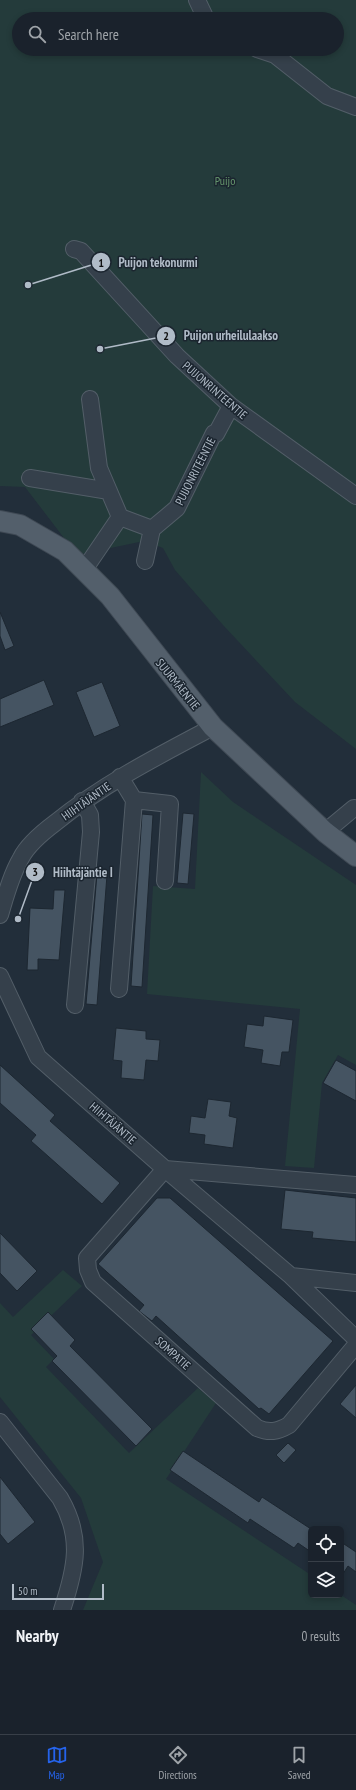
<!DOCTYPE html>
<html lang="en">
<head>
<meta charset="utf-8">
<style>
	body { margin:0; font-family:"PT Sans Narrow",sans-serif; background:#232a34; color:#f1f3f6 }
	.controls { position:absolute; right:12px; bottom:12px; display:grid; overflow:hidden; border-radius:6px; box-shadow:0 2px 6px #0003 }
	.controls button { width:36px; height:36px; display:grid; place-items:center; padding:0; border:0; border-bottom:1px solid #383f48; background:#1a222c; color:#f1f3f6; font:20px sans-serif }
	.scale { position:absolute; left:12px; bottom:10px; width:92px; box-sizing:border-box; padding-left:4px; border:2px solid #b0bbc7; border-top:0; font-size:11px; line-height:14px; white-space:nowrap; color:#b0bbc7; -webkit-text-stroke:3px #1b252f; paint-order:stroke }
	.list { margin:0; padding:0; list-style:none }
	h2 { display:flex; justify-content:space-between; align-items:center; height:52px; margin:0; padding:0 16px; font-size:17px }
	h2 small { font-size:13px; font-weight:400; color:#9fa4a9 }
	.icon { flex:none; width:22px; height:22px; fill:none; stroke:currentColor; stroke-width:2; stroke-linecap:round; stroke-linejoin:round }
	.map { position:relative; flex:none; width:356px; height:1610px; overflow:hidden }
	.search { position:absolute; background:#1a222c; box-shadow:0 2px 6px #0003; left:12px; right:12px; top:12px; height:44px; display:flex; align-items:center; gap:10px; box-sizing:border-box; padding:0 14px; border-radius:22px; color:#9fa4a9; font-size:15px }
	.sheet { height:124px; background:#1a222c }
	nav { display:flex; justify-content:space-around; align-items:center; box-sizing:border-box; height:56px; border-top:1px solid #383f48; background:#1a222c; font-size:11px; color:#9fa4a9 }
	nav a { display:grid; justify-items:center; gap:2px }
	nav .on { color:#2563eb }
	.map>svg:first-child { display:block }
</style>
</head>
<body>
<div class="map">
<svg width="356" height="1610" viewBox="0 0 356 1610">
	<rect width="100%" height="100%" fill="#222e3a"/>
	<path fill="#243b3b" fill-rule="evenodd" d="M0,0H356V749L295,702L223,625L175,570L163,548L144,541L77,555L25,487L0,486ZM19,19H337V49H19Z
		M201,772L233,802L356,885V1065L338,1055L322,1083L314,1168L285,1166L300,1009L147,994L153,886L195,889Z
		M63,1270L82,1286L31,1335L54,1359L46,1367L129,1453L198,1388L216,1403L166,1479L311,1575V1595H341L356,1605V1610H83L103,1562L81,1498L0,1397V1303L13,1317Z"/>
	<path fill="#455462" stroke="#1d2731" d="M0,612L14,646L5,650L0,636Z
		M44,680L54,705L0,727V699Z
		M102,682L120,726L94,737L76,692Z
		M183,813L194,814L188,884L177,883Z
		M142,814L153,815L142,987L131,986Z
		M97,874L107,875L97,1005L86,1004Z
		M54,890H65L59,960L38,959V970H27L30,908L53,909Z
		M264,1016L293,1020L289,1052H282L280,1066L261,1063L263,1050L244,1047L247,1024L263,1026Z
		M116,1028L146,1031V1039L160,1040L158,1061L146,1060L144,1080L121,1078L122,1061L113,1060Z
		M336,1060L356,1071V1101L323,1083Z
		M0,1065L55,1115L50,1121L120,1183L102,1204L31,1141L36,1135L0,1103Z
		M208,1099L231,1102L229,1116L237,1118L233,1148L204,1144L205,1135L189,1133L191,1116L205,1118Z
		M285,1190L356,1198V1242L312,1238L313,1232L281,1229Z
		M157,1198H170L333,1341L269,1414L261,1408L259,1409L156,1316L152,1321L139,1311L144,1305L98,1264Z
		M0,1233L37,1271L17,1291L0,1273Z
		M48,1312L75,1340L70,1346L152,1429L136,1446L52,1361L57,1356L31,1329Z
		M356,1385V1418L340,1404Z
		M288,1443L296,1450L284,1463L276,1455Z
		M183,1451L259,1502L262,1497L311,1529V1552L298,1543L294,1548L250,1519L248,1523L170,1470Z
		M0,1477L35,1522L8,1544L0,1534Z
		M341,1542L356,1552V1572L348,1566L341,1577Z"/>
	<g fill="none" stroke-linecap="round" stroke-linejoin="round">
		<g stroke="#535e68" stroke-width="18">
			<path id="minor" d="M197,0L206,19
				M257,49L275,55L327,96L356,107
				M74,249L81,251L177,356L231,406L356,496
				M90,399L99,468L120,517
				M30,478L109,491
				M145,561L152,529
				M84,570L120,517L152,529L177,508L214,433L216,434L231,406
				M134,800L170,804L165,881
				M325,832L354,808
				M0,915C6,895 11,875 21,858C28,844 43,832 55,823C103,784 158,756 213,727
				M0,976L38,1057L165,1169L291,1276L356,1339
				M119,989L134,800L120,777
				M75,1005L91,832L90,815L82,801
				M356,1185L165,1169L87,1258L88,1270L93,1282L257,1428C269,1433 277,1432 289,1425L356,1345
				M291,1276L356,1283
				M0,1422L60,1498C83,1537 76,1568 62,1610"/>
		</g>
		<g stroke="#3f4954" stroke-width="22">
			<path id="major" d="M0,521L20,525L65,551L110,596L213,727L325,832L356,856"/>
		</g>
		<use href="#minor" stroke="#35404b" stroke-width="16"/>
		<use href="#major" stroke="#535f6b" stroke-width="20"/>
	</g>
	<g text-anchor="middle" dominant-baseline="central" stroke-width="3" stroke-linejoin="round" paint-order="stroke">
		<g font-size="12" fill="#67986e" stroke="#1b252f">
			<text x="225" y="180">Puijo</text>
		</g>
		<g font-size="12" fill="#b0bbc7" stroke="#1b252f">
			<text transform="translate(215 390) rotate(41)">PUIJONRINTEENTIE</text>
			<text transform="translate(195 471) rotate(-63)">PUIJONRITEENTIE</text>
			<text transform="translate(178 684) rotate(51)">SUURMÄENTIE</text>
			<text transform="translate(86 801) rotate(-35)">HIIHTÄJÄNTIE</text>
			<text transform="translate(113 1123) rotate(41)">HIIHTÄJÄNTIE</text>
			<text transform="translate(173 1353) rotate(42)">SOMPATIE</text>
		</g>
	</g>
	<path fill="none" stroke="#b0bbc7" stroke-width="1.5" d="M28 285L101 262M100 349L166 336M18 919L35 872"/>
	<g fill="#b0bbc7" stroke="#1b252f" stroke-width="1.5">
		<circle cx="28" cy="285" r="4"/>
		<circle cx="100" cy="349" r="4"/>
		<circle cx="18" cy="919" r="4"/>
		<circle cx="101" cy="262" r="10"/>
		<circle cx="166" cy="336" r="10"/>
		<circle cx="35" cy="872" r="10"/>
	</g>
	<g font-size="12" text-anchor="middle" font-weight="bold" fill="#111">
		<text x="101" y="267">1</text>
		<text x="166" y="340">2</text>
		<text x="35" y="876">3</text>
	</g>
	<g font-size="13" text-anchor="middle" font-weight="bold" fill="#b0bbc7" stroke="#1b252f" stroke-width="3" stroke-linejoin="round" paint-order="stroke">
		<text x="158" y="267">Puijon tekonurmi</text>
		<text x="231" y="340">Puijon urheilulaakso</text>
		<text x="83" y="877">Hiihtäjäntie I</text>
	</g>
</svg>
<div class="controls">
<button><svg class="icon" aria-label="locate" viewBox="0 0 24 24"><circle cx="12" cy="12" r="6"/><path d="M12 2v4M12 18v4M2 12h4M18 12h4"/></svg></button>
<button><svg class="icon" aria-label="layers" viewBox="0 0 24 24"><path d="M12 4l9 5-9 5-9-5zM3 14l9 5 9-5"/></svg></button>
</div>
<div class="scale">50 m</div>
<div class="search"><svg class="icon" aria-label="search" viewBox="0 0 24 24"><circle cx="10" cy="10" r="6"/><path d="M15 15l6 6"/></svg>Search here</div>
</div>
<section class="sheet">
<h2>Nearby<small>0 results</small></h2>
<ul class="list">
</ul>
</section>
<nav>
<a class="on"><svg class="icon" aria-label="map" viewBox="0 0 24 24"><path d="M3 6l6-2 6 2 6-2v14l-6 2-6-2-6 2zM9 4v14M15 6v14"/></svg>Map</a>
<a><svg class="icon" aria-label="directions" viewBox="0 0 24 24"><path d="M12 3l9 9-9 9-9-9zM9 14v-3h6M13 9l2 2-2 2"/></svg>Directions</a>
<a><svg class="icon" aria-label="saved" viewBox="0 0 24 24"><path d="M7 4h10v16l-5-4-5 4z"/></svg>Saved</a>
</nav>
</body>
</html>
